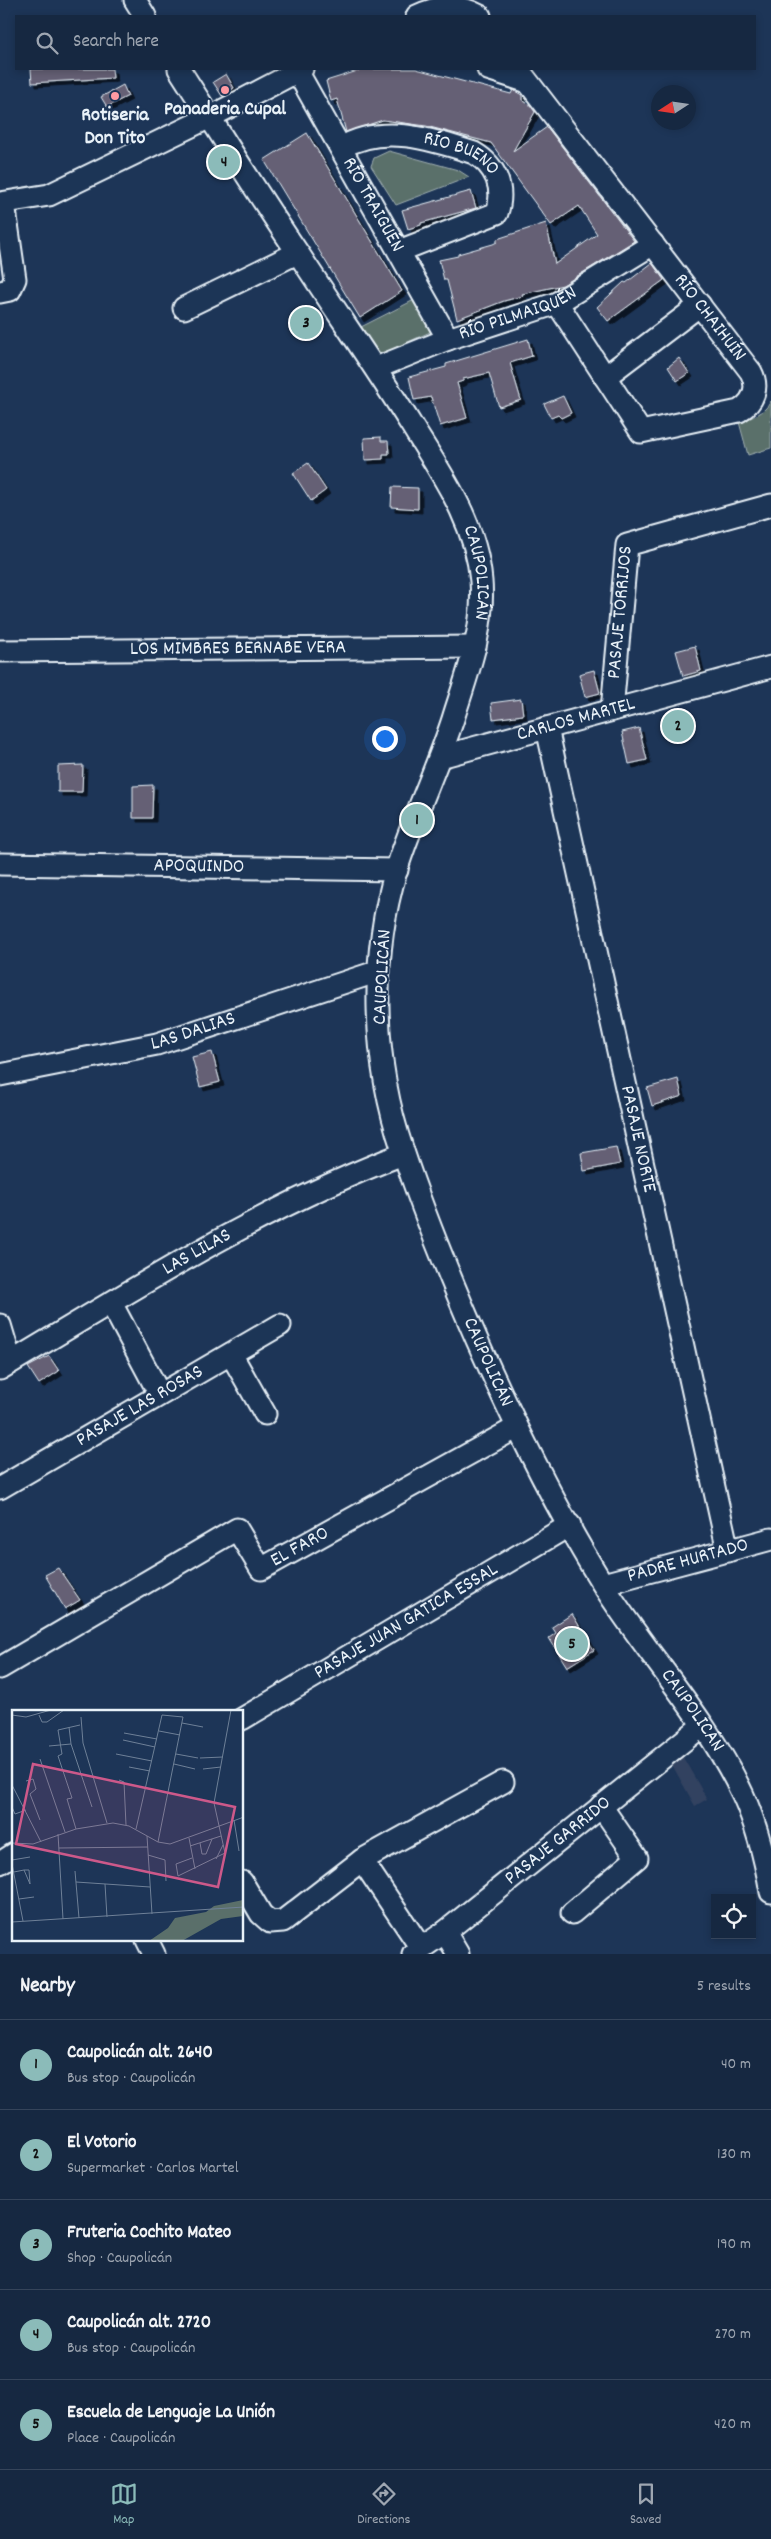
<!DOCTYPE html>
<html lang="en">
<head>
<meta charset="utf-8">
<style>
	body { margin:0; font-family:Dekko,sans-serif; background:#23344c; color:#f1f3f6 }
	.controls { position:absolute; right:15px; bottom:15px; display:grid; overflow:hidden; border-radius:0px; box-shadow:0 2px 8px #0003 }
	.controls button { width:45px; height:45px; display:grid; place-items:center; padding:0; border:0; border-bottom:1px solid #35445a; background:#162841; color:#f1f3f6; font:25px sans-serif }
	.compass { position:absolute; left:651px; top:85px; width:45px; height:45px; border-radius:50%; background:#162841; box-shadow:0 2px 8px #0003; rotate:258deg }
	.you { position:absolute; left:384px; top:738px; width:18px; height:18px; margin:-12px; border:4px solid #fff; border-radius:50%; background:#1a73e8; box-shadow:0 0 0 8px #1a73e833 }
	.badge { display:grid; place-items:center; width:32px; height:32px; border-radius:50%; background:#8bbbb9; color:#111; font-size:16px; font-weight:700 }
	.pin { position:absolute; translate:-50% -50%; border:2px solid #fff; box-shadow:0 1px 5px #0006 }
	.list { margin:0; padding:0; list-style:none }
	h2 { display:flex; justify-content:space-between; align-items:center; height:65px; margin:0; padding:0 20px; font-size:21px }
	h2 small { font-size:16px; font-weight:400; color:#9ea6b1 }
	.list li { display:grid; grid-template-columns:32px 1fr auto; gap:15px; align-items:center; box-sizing:border-box; height:90px; padding:0 20px; border-top:1px solid #35445a }
	.list b { display:block; font-size:19px; white-space:nowrap }
	.list p { margin:0; font-size:16px; white-space:nowrap; color:#9ea6b1 }
	.list em { font-size:16px; font-style:normal; color:#9ea6b1 }
	.icon { flex:none; width:28px; height:28px; fill:none; stroke:currentColor; stroke-width:2; stroke-linecap:round; stroke-linejoin:round }
	.map { position:relative; flex:none; width:771px; height:1954px; overflow:hidden }
	.search { position:absolute; background:#162841; box-shadow:0 2px 8px #0003; left:15px; right:15px; top:15px; height:55px; display:flex; align-items:center; gap:12px; box-sizing:border-box; padding:0 18px; border-radius:0px; color:#9ea6b1; font-size:19px }
	.sheet { height:515px; background:#162841 }
	nav { display:flex; justify-content:space-around; align-items:center; box-sizing:border-box; height:70px; border-top:1px solid #35445a; background:#162841; font-size:14px; color:#9ea6b1 }
	nav a { display:grid; justify-items:center; gap:2px }
	nav .on { color:#8bbbb9 }
	.map>svg:first-child { display:block }
</style>
</head>
<body>
<div class="map">
<svg width="771" height="1954" viewBox="0 0 771 1954">
	<defs>
		<filter id="shadow"><feDropShadow dx="4" dy="4" stdDeviation="0" flood-color="#0009"/></filter>
	</defs>
	<rect width="100%" height="100%" fill="#1d3557"/>
	<filter id="ink" filterUnits="userSpaceOnUse"><feTurbulence type="fractalNoise" baseFrequency=".02" numOctaves="2"/><feDisplacementMap in="SourceGraphic" scale="10" xChannelSelector="R" yChannelSelector="G"/><feConvolveMatrix kernelMatrix="1 2 1 2 8 2 1 2 1" color-interpolation-filters="sRGB"/></filter>
	<g filter="url(#ink)">
		<path fill="#334260" d="M681,1754L707,1799L695,1806L670,1761Z"/>
		<path fill="#5a6f6a" stroke="#a1b0b1" d="M389,151L458,170L469,177L396,205L371,166L374,158Z
			M416,299L430,332L377,356L361,327Z
			M771,401V448L748,455L739,422C753,417 764,414 771,401Z"/>
		<path fill="#656075" stroke="#e8f1f8" filter="url(#shadow)" d="M31,69H112L113,78L32,83Z
			M364,69H416L511,94L513,90L522,95V100L530,105L535,112L513,151L547,127L634,241L563,285L522,294L523,296L504,301L457,319L447,280H444L439,260L458,256V254L493,244L497,242V239L546,223L555,264L597,234L579,206L551,225L491,143L426,126L383,120L346,132L337,99L331,101L326,81Z
			M226,74L234,88L222,96L213,82Z
			M123,85L128,96L107,107L101,97Z
			M307,133L402,291L360,318L264,160Z
			M471,191L476,208L421,223V225L408,229L402,210Z
			M652,263L664,280L608,321L597,307L624,282L626,283Z
			M305,310L318,327L306,336L293,319Z
			M528,339L532,356L510,363L521,400L499,407L489,373L463,379V381L457,383L467,418L440,426L431,397L414,400L409,377L446,367V364Z
			M679,358L689,373L677,381L668,367Z
			M563,396L571,413L561,418L558,415L551,418L544,404Z
			M381,437V441H388L389,454H383V459L365,460L364,438Z
			M308,463L326,490L311,501L293,473Z
			M392,487L418,488V509L391,507Z
			M695,646L701,671L683,676L676,651Z
			M594,670L600,693L585,697L579,674Z
			M521,699L523,715L493,719L491,703Z
			M639,728L647,760L629,764L622,732Z
			M83,765L82,792H58V766Z
			M153,785L152,818H133V786Z
			M212,1052L220,1082L200,1087L192,1057Z
			M678,1079L682,1096L652,1106L647,1088Z
			M616,1147L620,1164L584,1171L581,1153Z
			M49,1356L59,1371L39,1384L28,1367Z
			M58,1568L80,1600L65,1609L45,1575Z
			M572,1614L594,1650L567,1667L549,1638L556,1633L552,1627Z"/>
		<g fill="none" stroke-linecap="round" stroke-linejoin="round">
			<g stroke="#e8f1f8" stroke-width="25">
				<g id="minor">
					<path d="M135,0L145,16"/>
					<path d="M417,16C439,5 458,4 480,16"/>
					<path id="s1" d="M179,69C219,131 258,195 300,256C337,313 376,368 412,426C442,475 476,522 481,581C485,629 467,674 453,719C436,771 412,820 396,871C369,961 373,1063 403,1151C424,1215 450,1278 477,1340C514,1423 554,1506 602,1583C647,1655 707,1718 743,1795C757,1826 765,1858 771,1892"/>
					<path d="M488,69L525,81"/>
					<path id="s2" d="M518,69L751,372C759,387 754,402 739,411L641,432L557,303"/>
					<path id="s3" d="M297,71L448,339"/>
					<path id="s4" d="M341,148C381,123 431,139 474,153C496,166 505,188 497,213L399,251"/>
					<path d="M0,203L49,195L210,117L302,69"/>
					<path d="M0,292L10,290L15,279L4,203"/>
					<path d="M184,308L297,253"/>
					<path id="s5" d="M376,368L448,339L557,303L653,244"/>
					<path d="M605,377L700,305"/>
					<path id="s6" d="M0,651L475,647"/>
					<path id="s7" d="M612,710L627,545L771,505"/>
					<path id="s8" d="M547,728L728,1551"/>
					<path id="s9" d="M440,757L771,667"/>
					<path id="s10" d="M0,864L397,870"/>
					<path id="s11" d="M0,1075L157,1044L379,971"/>
					<path d="M111,1303L159,1393"/>
					<path d="M0,1325L11,1362"/>
					<path d="M231,1354L265,1414"/>
					<path id="s12" d="M0,1369C131,1291 260,1208 403,1154"/>
					<path id="s13" d="M0,1488L280,1325"/>
					<path id="s14" d="M603,1584L771,1539"/>
					<path id="s15" d="M0,1668L237,1529L261,1569L516,1428"/>
					<path id="s16" d="M242,1719L570,1525"/>
					<path d="M362,1860L421,1948"/>
					<path d="M0,1863L14,1854"/>
					<path d="M242,1882L261,1914L270,1922L283,1921L362,1860L503,1782"/>
					<path d="M572,1913L637,1858L601,1806"/>
					<path d="M445,1932L458,1954"/>
					<path d="M147,1940L154,1954"/>
					<path id="s17" d="M413,1954L445,1932L702,1726"/>
				</g>
			</g>
			<use href="#minor" stroke="#1d3557" stroke-width="21"/>
		</g>
	</g>
	<g fill="#ff9aa2" stroke="#1d3557" stroke-width="2">
		<circle cx="225" cy="90" r="5"/>
		<circle cx="115" cy="96" r="5"/>
	</g>
	<g text-anchor="middle" dominant-baseline="central" stroke-width="4" stroke-linejoin="round" paint-order="stroke">
		<g font-size="20" font-weight="bold" fill="#e8f1f8" stroke="#1d3557">
			<text x="225" y="110">Panaderia Cupal</text>
			<text x="115" y="116">Rotiseria<tspan x="115" dy="23">Don Tito</tspan></text>
		</g>
		<g font-size="20" fill="#e8f1f8" stroke="#1d3557">
			<text stroke="none"><textPath href="#s4" startOffset="126">RÍO BUENO</textPath></text>
			<text stroke="none"><textPath href="#s3" startOffset="154">RÍO TRAIGUÉN</textPath></text>
			<text stroke="none"><textPath href="#s5" startOffset="152">RÍO PILMAIQUÉN</textPath></text>
			<text stroke="none"><textPath href="#s2" startOffset="314">RÍO CHAIHUÍN</textPath></text>
			<text stroke="none"><textPath href="#s1" startOffset="589">CAUPOLICÁN</textPath></text>
			<text stroke="none"><textPath href="#s7" startOffset="98">PASAJE TORRIJOS</textPath></text>
			<text stroke="none"><textPath href="#s6" startOffset="238">LOS MIMBRES BERNABE VERA</textPath></text>
			<text stroke="none"><textPath href="#s9" startOffset="141">CARLOS MARTEL</textPath></text>
			<text stroke="none"><textPath href="#s10" startOffset="199">APOQUINDO</textPath></text>
			<text transform="translate(383 977) rotate(-87)">CAUPOLICÁN</text>
			<text stroke="none"><textPath href="#s11" startOffset="198">LAS DALIAS</textPath></text>
			<text stroke="none"><textPath href="#s8" startOffset="421">PASAJE NORTE</textPath></text>
			<text stroke="none"><textPath href="#s12" startOffset="229">LAS LILAS</textPath></text>
			<text stroke="none"><textPath href="#s1" startOffset="1414">CAUPOLICÁN</textPath></text>
			<text stroke="none"><textPath href="#s13" startOffset="162">PASAJE LAS ROSAS</textPath></text>
			<text stroke="none"><textPath href="#s15" startOffset="366">EL FARO</textPath></text>
			<text stroke="none"><textPath href="#s14" startOffset="88">PADRE HURTADO</textPath></text>
			<text stroke="none"><textPath href="#s16" startOffset="191">PASAJE JUAN GATICA ESSAL</textPath></text>
			<text stroke="none"><textPath href="#s1" startOffset="1819">CAUPOLICÁN</textPath></text>
			<text stroke="none"><textPath href="#s17" startOffset="184">PASAJE GARRIDO</textPath></text>
		</g>
	</g>
	<g transform="translate(12 1710)">
		<rect width="231" height="231" fill="#1d3557"/>
		<path d="M231,190V206L209,209L170,231H137L156,218L163,208L194,202L202,196Z" fill="#5a6f6a"/>
		<path fill="none" stroke="#6e8097" stroke-width="1" d="M0,5L14,7L39,0M27,5L30,12H35L52,0M69,7L71,33L95,113M170,13L191,17M57,17L59,34L80,97M147,21L168,25M112,23L145,29M111,30L143,37M37,36L59,34M104,44L140,51M164,44L186,48M188,48L211,47M28,49L53,122M162,54L183,59M117,57L138,61M191,59L209,57M107,70L112,72L114,115M14,71L21,69L24,79L18,84L28,110M0,75L29,132M0,97L3,104L14,100M222,110L227,141M64,119L55,89L60,88L46,46L50,44L46,20L68,15M124,119L150,5L171,7L146,132M46,124L51,209M135,126L140,204M177,128L183,159M0,133L21,134L64,119L101,113L117,116L146,132L158,134L232,107M188,133L190,144H194L200,129M178,136L209,126M47,138L136,137M136,145L153,150L154,171M180,148L164,154L166,166L213,143L202,93L219,0M204,149L211,135M0,150L18,147M0,154L11,211M63,161L67,208M2,162L12,160H17L18,174L12,160M64,172L138,177M93,174L95,207M7,189L22,187M0,212L232,197"/>
		<path fill="#cd598a" fill-opacity="0.15" stroke="#cd598a" stroke-width="2.5" d="M21,54L223,97L206,177L4,134Z"/>
		<rect width="231" height="231" fill="none" stroke="#e8f1f8" stroke-width="2.5"/>
	</g>
</svg>
<div class="controls">
<button><svg class="icon" aria-label="locate" viewBox="0 0 24 24"><circle cx="12" cy="12" r="6"/><path d="M12 2v4M12 18v4M2 12h4M18 12h4"/></svg></button>
</div>
<svg class="compass" viewBox="-18 -18 36 36"><path d="M0-13l5 13h-10z" fill="#e53935"/><path d="M0 13l5-13h-10z" fill="#9ea6b1"/></svg>
<div class="you"></div>
<div class="pin badge" style="left:417px;top:820px">1</div>
<div class="pin badge" style="left:678px;top:726px">2</div>
<div class="pin badge" style="left:306px;top:323px">3</div>
<div class="pin badge" style="left:224px;top:162px">4</div>
<div class="pin badge" style="left:572px;top:1644px">5</div>
<div class="search"><svg class="icon" aria-label="search" viewBox="0 0 24 24"><circle cx="10" cy="10" r="6"/><path d="M15 15l6 6"/></svg>Search here</div>
</div>
<section class="sheet">
<h2>Nearby<small>5 results</small></h2>
<ul class="list">
<li><span class="badge">1</span><div><b>Caupolicán alt. 2640</b><p>Bus stop · Caupolicán</p></div><em>40 m</em></li>
<li><span class="badge">2</span><div><b>El Votorio</b><p>Supermarket · Carlos Martel</p></div><em>130 m</em></li>
<li><span class="badge">3</span><div><b>Fruteria Cochito Mateo</b><p>Shop · Caupolicán</p></div><em>190 m</em></li>
<li><span class="badge">4</span><div><b>Caupolicán alt. 2720</b><p>Bus stop · Caupolicán</p></div><em>270 m</em></li>
<li><span class="badge">5</span><div><b>Escuela de Lenguaje La Unión</b><p>Place · Caupolicán</p></div><em>420 m</em></li>
</ul>
</section>
<nav>
<a class="on"><svg class="icon" aria-label="map" viewBox="0 0 24 24"><path d="M3 6l6-2 6 2 6-2v14l-6 2-6-2-6 2zM9 4v14M15 6v14"/></svg>Map</a>
<a><svg class="icon" aria-label="directions" viewBox="0 0 24 24"><path d="M12 3l9 9-9 9-9-9zM9 14v-3h6M13 9l2 2-2 2"/></svg>Directions</a>
<a><svg class="icon" aria-label="saved" viewBox="0 0 24 24"><path d="M7 4h10v16l-5-4-5 4z"/></svg>Saved</a>
</nav>
</body>
</html>
